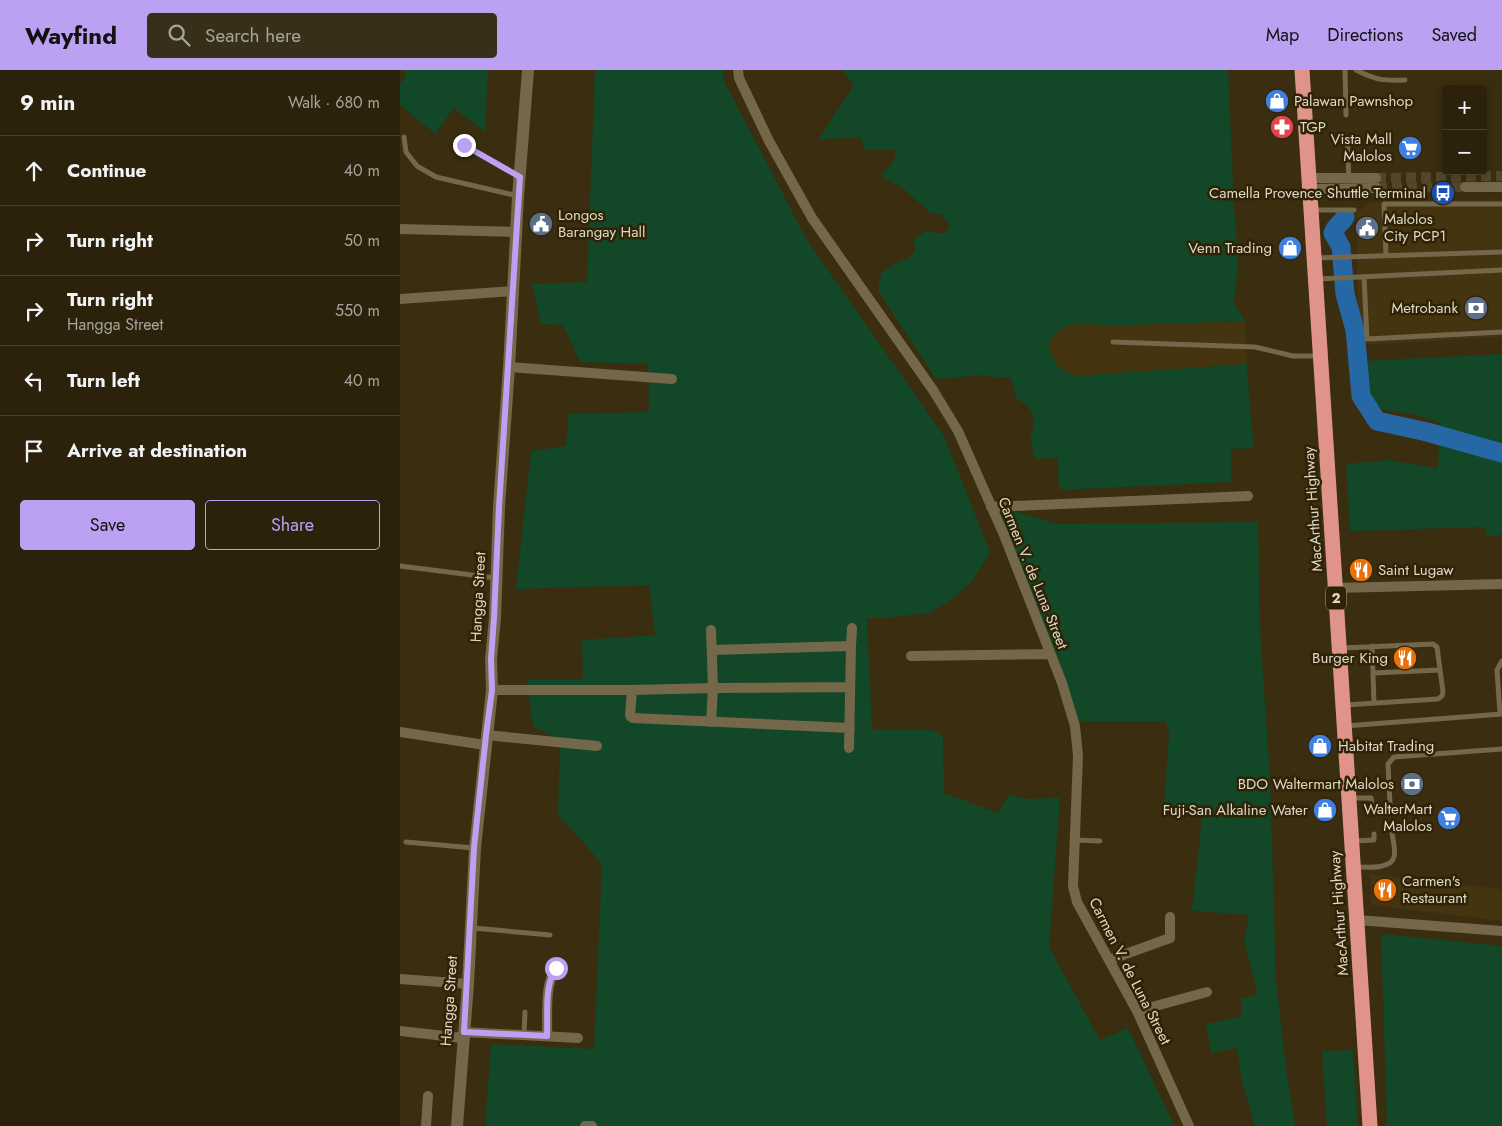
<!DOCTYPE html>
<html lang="en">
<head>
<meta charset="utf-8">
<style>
	body { margin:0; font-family:Jost,sans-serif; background:#382f1a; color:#f1f3f6 }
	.controls { position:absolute; right:15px; top:15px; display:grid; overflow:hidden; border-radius:5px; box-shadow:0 2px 12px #0003 }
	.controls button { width:45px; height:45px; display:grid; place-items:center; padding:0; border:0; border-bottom:1px solid #483f2d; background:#2c220c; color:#f1f3f6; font:25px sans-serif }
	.stop { position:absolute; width:15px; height:15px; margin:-11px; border:4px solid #bca0f2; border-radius:50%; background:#fff }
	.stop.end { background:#bca0f2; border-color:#fff; box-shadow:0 1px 5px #0008 }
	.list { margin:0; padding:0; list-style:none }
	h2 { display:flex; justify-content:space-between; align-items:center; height:65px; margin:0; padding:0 20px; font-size:21px }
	h2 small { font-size:16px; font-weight:400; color:#a6a49d }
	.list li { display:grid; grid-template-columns:32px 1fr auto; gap:15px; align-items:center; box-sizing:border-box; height:70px; padding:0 20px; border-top:1px solid #483f2d }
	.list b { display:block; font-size:19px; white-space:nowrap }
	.list p { margin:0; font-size:16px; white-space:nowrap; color:#a6a49d }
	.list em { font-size:16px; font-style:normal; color:#a6a49d }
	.actions { display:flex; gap:10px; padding:15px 20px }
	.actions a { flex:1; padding:11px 0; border:1px solid #bca0f2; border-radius:5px; text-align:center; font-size:18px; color:#bca0f2 }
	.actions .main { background:#bca0f2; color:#111 }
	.icon { flex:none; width:28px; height:28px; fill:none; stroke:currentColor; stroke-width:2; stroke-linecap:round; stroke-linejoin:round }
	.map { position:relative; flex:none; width:1102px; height:1056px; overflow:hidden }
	header { display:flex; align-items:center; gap:30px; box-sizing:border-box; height:70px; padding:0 25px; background:#bca0f2; color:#111 }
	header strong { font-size:24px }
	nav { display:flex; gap:28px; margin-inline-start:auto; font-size:18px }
	.search { width:350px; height:45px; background:#382f1a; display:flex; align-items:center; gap:12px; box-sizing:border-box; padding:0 18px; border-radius:5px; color:#a6a49d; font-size:19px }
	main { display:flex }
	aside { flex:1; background:#2c220c }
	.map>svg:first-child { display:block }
</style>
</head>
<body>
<header>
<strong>Wayfind</strong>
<div class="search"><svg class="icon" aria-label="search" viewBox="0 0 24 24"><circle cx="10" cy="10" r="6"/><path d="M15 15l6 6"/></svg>Search here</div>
<nav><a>Map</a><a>Directions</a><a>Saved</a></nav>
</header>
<main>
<aside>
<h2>9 min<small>Walk · 680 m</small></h2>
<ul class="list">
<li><svg class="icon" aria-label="ahead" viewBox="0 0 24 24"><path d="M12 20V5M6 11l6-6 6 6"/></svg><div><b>Continue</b></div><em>40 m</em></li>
<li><svg class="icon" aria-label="right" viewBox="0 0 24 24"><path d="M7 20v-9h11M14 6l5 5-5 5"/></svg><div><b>Turn right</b></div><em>50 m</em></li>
<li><svg class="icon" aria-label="right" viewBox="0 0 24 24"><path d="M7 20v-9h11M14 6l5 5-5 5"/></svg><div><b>Turn right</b><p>Hangga Street</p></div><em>550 m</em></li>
<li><svg class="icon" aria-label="left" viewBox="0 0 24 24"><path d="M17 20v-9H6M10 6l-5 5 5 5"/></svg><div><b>Turn left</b></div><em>40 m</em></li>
<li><svg class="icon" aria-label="arrive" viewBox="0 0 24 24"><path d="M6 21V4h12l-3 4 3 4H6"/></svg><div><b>Arrive at destination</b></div></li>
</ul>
<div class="actions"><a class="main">Save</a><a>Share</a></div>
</aside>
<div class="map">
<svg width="1102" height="1056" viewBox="0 0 1102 1056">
	<rect width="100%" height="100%" fill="#3a2d10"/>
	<path fill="#44340f" d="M1102,129V267L962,275L958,231L956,142L969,133L990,131Z
		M845,251L847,294L674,306L658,297L648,277L650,270L656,263L663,258L674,254L687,253L705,256Z
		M970,804L1102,819V851L971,835Z"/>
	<path fill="#124728" d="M2,0H88L85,62L54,38L35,64L0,35V14L7,4Z
		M195,0H323V9L407,170L544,366L590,482L572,511L551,530L528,543L485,548H467L472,659L531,660L543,666L544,723L598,743L610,724L624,729L660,728L649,877L700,970L728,958L772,1051L773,1056H85L91,974L194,979L202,794L158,744L160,670L133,656L127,610L183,609L182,570L255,565L249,515L116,519L131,381L166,376L169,344L249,342L248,294L180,292L163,255L141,254L132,214L187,212Z
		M442,0H828L834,136L837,175L838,195L834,233L845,251L705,256C682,253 657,250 648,277L658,297L674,306L847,294L850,339L854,378L831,379V412L659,420L658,388L635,389C633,382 630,374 631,365C631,361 634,358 634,354C635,342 626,333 617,329L610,307H593L585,305L536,309L479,222V211L482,202L500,191L509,188L515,181L514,170L525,161L536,163H546L550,155L542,145L529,142L503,118L480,106C489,98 495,92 496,80H464L460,67L418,70L454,15Z
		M1102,284V465L1086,466L1085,457L950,461L946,394L988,390L1038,398L1040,353L1013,344L983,340L971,328L965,291Z
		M614,441L656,454L858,452L860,560L870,708L876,910L885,990L895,1056H855L842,1013L837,978L811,983L806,954L841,947V929L858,924L844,871L849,845L792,841L803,739L764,737L769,664L766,651H678L596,444Z
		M981,864L1102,876V1056H987Z
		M953,980L958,1056H927L922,981Z"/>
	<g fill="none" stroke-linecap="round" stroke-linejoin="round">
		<path stroke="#2568a5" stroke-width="19" d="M945,147C942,153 935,156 933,163L941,177L945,224L955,260L961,326L977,351L1027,362L1102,383"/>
		<path stroke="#53472b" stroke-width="10" stroke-dasharray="10 5" stroke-linecap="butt" d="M976,108L1102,106
			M977,118L1065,117"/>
		<path stroke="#75674a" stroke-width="5" d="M945,0L946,45
			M956,0C976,10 983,11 1005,10
			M4,67L6,82L17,96L36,107L118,126
			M947,69L949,109
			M64,75L120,107
			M912,140H954
			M986,186L984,134H1102
			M915,188L1102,182
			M964,207L967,269L1102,262
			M918,209L1102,200
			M713,272L855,277L893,286H919
			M0,496L96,508
			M972,576L974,633
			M942,578L1033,574L1037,577L1043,622L1042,626L1038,629L945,635
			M973,603L1040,600
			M1100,644L1097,600L1102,591
			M945,656L1102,644
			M951,728H971L972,734
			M990,734L988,694L994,687L1102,679
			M675,770L700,771
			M952,771L974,770V764
			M6,772L74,778
			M954,797C964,797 991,800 994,787C996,781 993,770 992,763
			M73,858L150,865
			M124,964L125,942"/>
		<path stroke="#75674a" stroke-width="10" d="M338,0L339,8L369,71L412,148L533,320L558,361L604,465L662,613L675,656L678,686L673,816L677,832L737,941L789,1056
			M909,108H976
			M1065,117H1102
			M910,119L977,118
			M0,159L116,162
			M0,229L113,221
			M109,297L272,309
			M591,437L848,426
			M935,518L1102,514
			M451,576L452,558
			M312,580L451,576L449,678
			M511,586L650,584
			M92,620H232L313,618L450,617
			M232,620L230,646L233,648L450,658
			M311,652L313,618L311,560
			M0,662L85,675
			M86,665L197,676
			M957,850L1102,861
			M709,890L770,868V847
			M0,909L68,914
			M737,941L807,922
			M0,961L63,968
			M64,962L178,968
			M147,965C148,945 144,915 156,898
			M26,1056L28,1026
			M185,1056H192"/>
		<path stroke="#75674a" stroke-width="12" d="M57,1056L68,914L75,778L92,620L91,589L95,548L99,437L109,297L118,127L128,0"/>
		<path stroke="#e09489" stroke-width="15" d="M902,0L970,1056"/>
	</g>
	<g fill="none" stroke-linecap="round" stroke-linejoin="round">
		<path stroke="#bca0f2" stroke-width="6" d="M64,75L120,107L99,437L94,548L91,589L92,620L86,665L74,778L64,962L147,966C148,945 144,915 156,898"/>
	</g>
	<defs>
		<g id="shop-disc" transform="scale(1.25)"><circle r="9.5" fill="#3f7fe0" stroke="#2f2306"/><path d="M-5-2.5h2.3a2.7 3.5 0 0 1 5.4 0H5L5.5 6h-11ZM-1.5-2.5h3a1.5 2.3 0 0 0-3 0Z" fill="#fff"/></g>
		<g id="pharmacy-disc" transform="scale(1.25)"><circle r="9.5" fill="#e0444e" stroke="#2f2306"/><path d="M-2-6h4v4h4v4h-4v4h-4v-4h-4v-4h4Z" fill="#fff"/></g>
		<g id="supermarket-disc" transform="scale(1.25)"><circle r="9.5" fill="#3f7fe0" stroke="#2f2306"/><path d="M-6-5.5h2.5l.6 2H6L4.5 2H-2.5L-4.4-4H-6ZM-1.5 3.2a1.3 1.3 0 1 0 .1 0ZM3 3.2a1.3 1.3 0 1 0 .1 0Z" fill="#fff"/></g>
		<g id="bus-disc" transform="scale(1.25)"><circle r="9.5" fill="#1a4fb4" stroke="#2f2306"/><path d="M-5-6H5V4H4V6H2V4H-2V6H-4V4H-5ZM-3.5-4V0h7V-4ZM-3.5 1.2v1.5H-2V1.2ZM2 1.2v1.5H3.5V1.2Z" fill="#fff"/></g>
		<g id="civic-disc" transform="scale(1.25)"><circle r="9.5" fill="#5c6f8a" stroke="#2f2306"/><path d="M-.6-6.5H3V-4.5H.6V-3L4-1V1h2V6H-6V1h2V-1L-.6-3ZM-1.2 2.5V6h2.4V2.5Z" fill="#fff"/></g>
		<g id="bank-disc" transform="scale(1.25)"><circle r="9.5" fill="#5c6f8a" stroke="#2f2306"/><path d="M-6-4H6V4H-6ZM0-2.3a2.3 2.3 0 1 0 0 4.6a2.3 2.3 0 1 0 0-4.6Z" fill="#fff"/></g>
		<g id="restaurant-disc" transform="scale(1.25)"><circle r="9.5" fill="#e8710a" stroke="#2f2306"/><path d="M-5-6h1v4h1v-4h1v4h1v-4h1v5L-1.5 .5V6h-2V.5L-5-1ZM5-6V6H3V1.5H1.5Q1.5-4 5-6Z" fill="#fff"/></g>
	</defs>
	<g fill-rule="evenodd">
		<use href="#shop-disc" x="877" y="31"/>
		<use href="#pharmacy-disc" x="882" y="57"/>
		<use href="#supermarket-disc" x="1010" y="78"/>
		<use href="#bus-disc" x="1043" y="123"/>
		<use href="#civic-disc" x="141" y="154"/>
		<use href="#civic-disc" x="967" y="158"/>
		<use href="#shop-disc" x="890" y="178"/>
		<use href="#bank-disc" x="1076" y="238"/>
		<use href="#restaurant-disc" x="961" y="500"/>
		<use href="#restaurant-disc" x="1005" y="588"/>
		<use href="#shop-disc" x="920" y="676"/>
		<use href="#bank-disc" x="1012" y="714"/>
		<use href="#shop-disc" x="925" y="740"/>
		<use href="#supermarket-disc" x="1049" y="748"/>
		<use href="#restaurant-disc" x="985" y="820"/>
	</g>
	<g text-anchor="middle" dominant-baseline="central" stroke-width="5" stroke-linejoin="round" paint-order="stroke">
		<rect fill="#2f2306" stroke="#aaa28d" stroke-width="1" x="926" y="516.5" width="20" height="23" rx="4"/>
		<g font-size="14" font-weight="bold" fill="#dfd8c7">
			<text x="936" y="528">2</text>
		</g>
		<g font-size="15" fill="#dfd8c7" stroke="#2f2306" text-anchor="end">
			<text x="894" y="31" text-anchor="start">Palawan Pawnshop</text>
			<text x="900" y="57" text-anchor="start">TGP</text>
			<text x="992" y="69">Vista Mall<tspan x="992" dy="17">Malolos</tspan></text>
			<text x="1026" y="123">Camella Provence Shuttle Terminal</text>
			<text x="158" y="145" text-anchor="start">Longos<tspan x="158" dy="17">Barangay Hall</tspan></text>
			<text x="984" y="149" text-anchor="start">Malolos<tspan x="984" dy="17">City PCP1</tspan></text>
			<text x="872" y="178">Venn Trading</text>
			<text x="1058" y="238">Metrobank</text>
			<text x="978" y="500" text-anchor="start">Saint Lugaw</text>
			<text x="988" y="588">Burger King</text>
			<text x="938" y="676" text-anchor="start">Habitat Trading</text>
			<text x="994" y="714">BDO Waltermart Malolos</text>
			<text x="1032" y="739">WalterMart<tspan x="1032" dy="17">Malolos</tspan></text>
			<text x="908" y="740">Fuji-San Alkaline Water</text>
			<text x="1002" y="811" text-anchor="start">Carmen's<tspan x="1002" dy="17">Restaurant</tspan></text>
		</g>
		<g font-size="15" fill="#dfd8c7" stroke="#2f2306">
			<text transform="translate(913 439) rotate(-94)">MacArthur Highway</text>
			<text transform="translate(633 503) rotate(68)">Carmen V. de Luna Street</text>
			<text transform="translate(78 527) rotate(-87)">Hangga Street</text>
			<text transform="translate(939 843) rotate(-94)">MacArthur Highway</text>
			<text transform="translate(730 901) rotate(63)">Carmen V. de Luna Street</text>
			<text transform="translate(49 931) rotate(-86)">Hangga Street</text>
		</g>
	</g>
</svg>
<div class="controls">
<button>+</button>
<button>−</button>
</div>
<div class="stop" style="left:156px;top:898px"></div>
<div class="stop end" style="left:64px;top:75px"></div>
</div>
</main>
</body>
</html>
